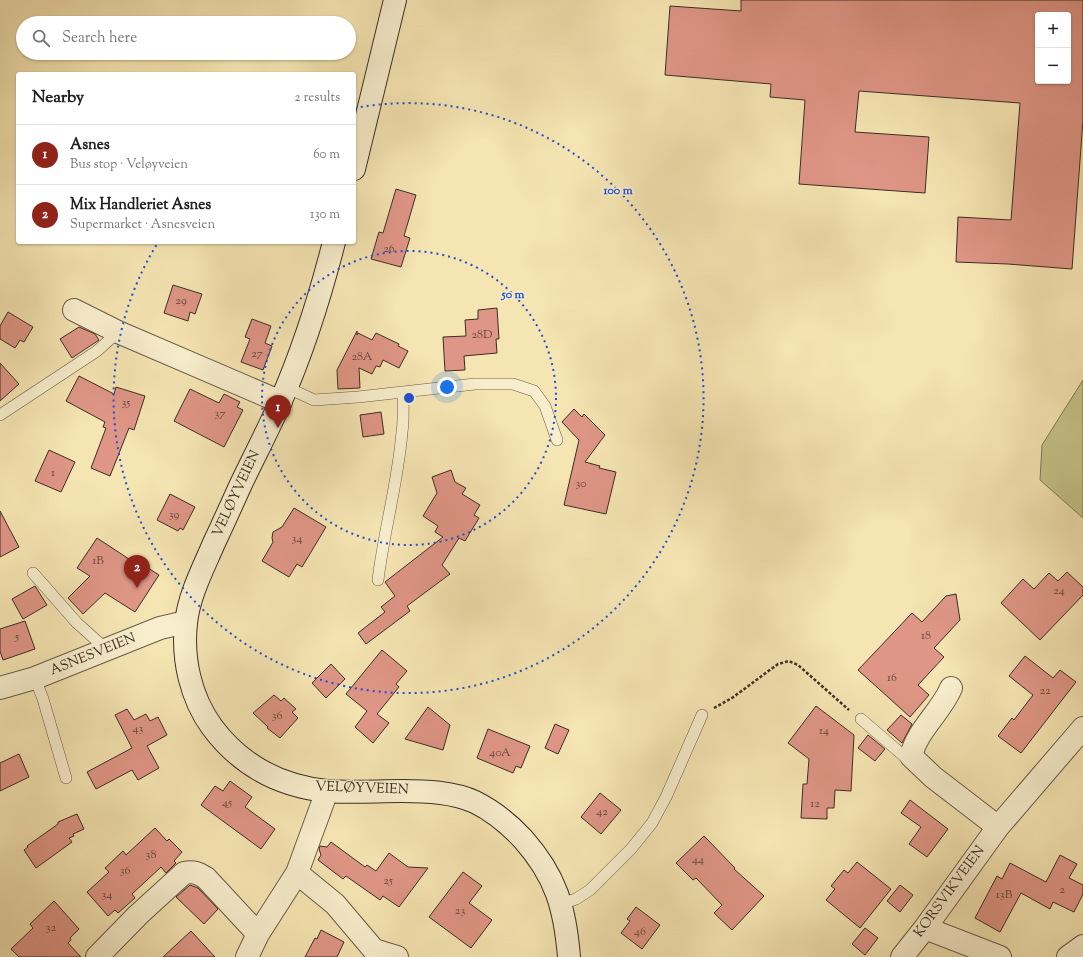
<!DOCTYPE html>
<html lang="en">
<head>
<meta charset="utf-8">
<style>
	body { margin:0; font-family:"Sorts Mill Goudy",serif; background:#f2f2f2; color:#202124 }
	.controls { position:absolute; right:12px; top:12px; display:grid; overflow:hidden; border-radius:4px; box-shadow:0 1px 3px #0004 }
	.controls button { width:36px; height:36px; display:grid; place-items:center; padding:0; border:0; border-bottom:1px solid #e0e0e0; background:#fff; color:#202124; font:20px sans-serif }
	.you { position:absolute; left:447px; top:387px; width:14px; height:14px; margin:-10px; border:3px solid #fff; border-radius:50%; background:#1a73e8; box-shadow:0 0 0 6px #1a73e833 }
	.badge { display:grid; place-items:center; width:26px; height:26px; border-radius:50%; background:#8f2418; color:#fff; font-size:13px; font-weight:700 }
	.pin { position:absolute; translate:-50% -33px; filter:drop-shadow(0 1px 2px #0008) }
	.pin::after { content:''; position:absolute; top:21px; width:14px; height:12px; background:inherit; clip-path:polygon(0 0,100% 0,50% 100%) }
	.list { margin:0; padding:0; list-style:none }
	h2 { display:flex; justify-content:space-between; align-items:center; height:52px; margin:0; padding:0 16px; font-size:17px }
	h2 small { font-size:13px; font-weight:400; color:#757577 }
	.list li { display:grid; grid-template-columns:26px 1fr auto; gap:12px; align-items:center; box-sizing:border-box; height:60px; padding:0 16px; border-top:1px solid #e0e0e0 }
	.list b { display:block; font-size:15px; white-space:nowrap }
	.list p { margin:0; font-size:13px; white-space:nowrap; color:#757577 }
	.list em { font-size:13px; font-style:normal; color:#757577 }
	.icon { flex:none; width:22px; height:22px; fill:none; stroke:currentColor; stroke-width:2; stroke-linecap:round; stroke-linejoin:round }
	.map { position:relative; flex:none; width:1083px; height:957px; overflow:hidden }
	.search { position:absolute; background:#fff; box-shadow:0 1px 3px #0004; left:16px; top:16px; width:340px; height:44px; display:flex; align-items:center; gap:10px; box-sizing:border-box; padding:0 14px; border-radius:22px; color:#757577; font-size:15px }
	.panel { position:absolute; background:#fff; box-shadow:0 1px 3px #0004; left:16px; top:72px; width:340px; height:172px; border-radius:4px }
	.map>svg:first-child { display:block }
</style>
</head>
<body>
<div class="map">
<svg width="1083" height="957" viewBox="0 0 1083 957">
	<rect width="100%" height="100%" fill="#f5e5b2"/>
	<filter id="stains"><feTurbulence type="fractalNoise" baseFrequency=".005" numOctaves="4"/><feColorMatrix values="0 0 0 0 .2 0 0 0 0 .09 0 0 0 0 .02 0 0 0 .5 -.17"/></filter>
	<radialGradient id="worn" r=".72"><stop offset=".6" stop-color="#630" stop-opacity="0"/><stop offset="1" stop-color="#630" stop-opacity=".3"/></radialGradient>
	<path fill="#c4c287" stroke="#807856" d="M1083,380V518L1040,480L1042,445Z"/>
	<path fill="#df9686" stroke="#3b2e25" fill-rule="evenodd" d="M741,0H1083V120L1072,269L1008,264L956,262L958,217L1011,220L1020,103L859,91L855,132L929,137L925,193L799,184L805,100L770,97L771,84L665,75L670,6L741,11ZM1038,15H1068V81H1038Z
		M396,189L416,195L404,236L410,238L401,267L371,259L379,232L383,233Z
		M173,285L202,294L195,314L190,312L188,321L164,313Z
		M497,308L499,339H496L497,353L464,356L465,370L445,371L443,337L466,336L465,320L478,319V310Z
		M8,312L33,327L24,342L20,340L15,348L0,339V326Z
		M252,319L271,326L265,343L272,346L263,370L241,362L250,339L245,337Z
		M79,327L95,334L99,340L72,358L60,339Z
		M357,331V335L358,333L372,340L376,333L399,344L398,346L408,351L399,368L383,360L380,367L376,366L372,374L359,368L360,388L338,389L337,370Z
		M0,363L19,384L0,401Z
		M79,376L114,394L116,387L145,396L134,430L129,428L110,476L91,468L106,428L103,427L105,422L66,401Z
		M190,389L219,403L224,394L240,402L237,407L243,410L224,447L174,421Z
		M574,409L582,417L584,414L605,435L585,462L600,466L599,468L616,472L606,514L564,505L579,440L562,422Z
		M381,412L384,434L363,437L360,415Z
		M49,450L75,462L61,492L35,481Z
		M451,470L455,482L466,488L462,494L480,505L474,515L479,518L465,541L459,538L442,565L450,574L407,606L410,611L366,644L358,633L385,612L381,607L395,596L385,582L443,537L435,532L438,526L423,516L437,493L432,477Z
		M170,494L195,507L183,530L180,528L178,531L157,520Z
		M294,508L326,527L302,567L297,564L289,577L262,561L273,542L272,538L273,532L282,527Z
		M0,511L19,547L0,557Z
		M97,538L135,563L137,561L159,575L135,612L105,593L83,614L68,598L90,576L77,568Z
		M1067,572L1083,587V595L1040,640L1001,603L1023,579L1034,589L1049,573L1058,581Z
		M35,586L47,605L23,619L12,599Z
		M956,594L960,620L934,648L944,657L918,685L929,695L910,717L858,670L912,613L922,622L946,596Z
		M25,621L35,649L3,660L0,651V629Z
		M382,650L407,671L396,684L399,687L377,714L389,723L373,743L355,727L367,711L346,694Z
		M1025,656L1053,678L1060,670L1076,682L1021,753L998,736L1012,718L1014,720L1033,695L1009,676Z
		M331,664L345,679L326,698L312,683Z
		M274,695L281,701L284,698L296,709L292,712L298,718L280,738L267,728L268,727L253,713Z
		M816,706L854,735L851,791L835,790L834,808H827V819L801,818L803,784H807L809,759L788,743Z
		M428,707L450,725L443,750L405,739Z
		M127,709L134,720L146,714L150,721L158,717L167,735L147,746L159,768L138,780L132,770L96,789L87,772L132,748L115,715Z
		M901,715L912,724L902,743L887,730Z
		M555,724L569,730L558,754L545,748Z
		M488,729L530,746L521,768L516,766L513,773L477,758Z
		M868,735L885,749L875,761L858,748Z
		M19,754L29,777L0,791V763Z
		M230,781L252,797L245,807L275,829L261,849L201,805L215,786L223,791Z
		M600,793L621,810L601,834L581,817Z
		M910,800L948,829L927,857L909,844L921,827L901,813Z
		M77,814L84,829L73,834L74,836L69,838L72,842L36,868L24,850L28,847L27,846L58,824V822Z
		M155,828L167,841L169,839L182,852L174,861L176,863L166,873L161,867L132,894L135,898L118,913L115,910L108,916L87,892L109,872L105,868L123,851L126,855Z
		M704,836L735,868L734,869L764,896L732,930L714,913L722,905L696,878L693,880L676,863Z
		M331,842L365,867L367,865L376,871L389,853L408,867L428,868L399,907L383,896L380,900L346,876L343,879L318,860L321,855L319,849L320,846L327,847Z
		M1060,855L1077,864L1069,878L1083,885V894L1074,912L1053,902L1050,909L1021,893L1000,932L975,918L997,876L1002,879L1010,863L1046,882Z
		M857,862L891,889L860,928L826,900L835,889L831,886L844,870L848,873Z
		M463,872L482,886L469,903L492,920L471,948L429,917Z
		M190,885L198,888L218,909L204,924L176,897Z
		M900,885L913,895L900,912L887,901Z
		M54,901L79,929L70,938L71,940L68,943L81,957H19L11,949L33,928L30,924Z
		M636,907L660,925L642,949L621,933L630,921L627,919Z
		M865,928L878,938L865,955L852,944Z
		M321,930L344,942L337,957H305L315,938L317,939Z
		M191,931L215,957H163Z"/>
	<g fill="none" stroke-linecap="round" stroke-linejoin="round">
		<g stroke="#6a5c48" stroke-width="12">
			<path id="service" d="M286,387L314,400L358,397L475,384H513L534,391L545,406L557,440
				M0,415L97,351L118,332
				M33,573L77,623L106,649
				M378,580C384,530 398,482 402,432C404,419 403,405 403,392
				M35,678L43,699L66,778
				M861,719L905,757L911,756
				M561,904L576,899L590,890L631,849L652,823L666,797L702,715"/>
		</g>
		<g stroke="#6a5c48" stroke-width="24">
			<path id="minor" d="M74,310L118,332L281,402
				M0,688L35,678L160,628L186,622
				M951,688C941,712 917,730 911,756L933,777L998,827
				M297,873L335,904L374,950L397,957
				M925,928L1000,957
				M97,957L138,915L184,873C194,871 198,873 206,878L258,934
				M247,957L258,934L297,873L327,791
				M902,957L925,928L998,827L1083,728
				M1068,957L1083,946"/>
		</g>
		<g stroke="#3b2e25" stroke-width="24">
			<path id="secondary" d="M354,169L395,0
				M334,242C320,297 303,351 280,403C268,430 254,457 241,484C232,504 223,524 214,543C203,569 189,595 186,623C182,660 191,698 212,727C241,766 279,786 327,791C351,793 377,791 402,791C426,791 453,792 475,802C493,811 509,824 523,839C556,876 565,908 569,957"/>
		</g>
		<path stroke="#3b2e25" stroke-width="2.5" stroke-dasharray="3 2" stroke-linecap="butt" d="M714,708L732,698L778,664L789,661L798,665L849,710"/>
		<use href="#service" stroke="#f8eecd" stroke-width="11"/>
		<use href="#minor" stroke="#f8eecd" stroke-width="22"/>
		<use href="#secondary" stroke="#f8eecd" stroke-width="22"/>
	</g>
	<g fill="none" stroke="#1d4ed8" stroke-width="2" stroke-dasharray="2 4">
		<circle cx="409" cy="398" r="147"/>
		<path d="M355 108A295 295 0 1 1 157 244"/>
	</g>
	<g text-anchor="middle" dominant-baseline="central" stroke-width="3" stroke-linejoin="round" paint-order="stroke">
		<g font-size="12" fill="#64483d">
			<text x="389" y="249">26</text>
			<text x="181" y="301">29</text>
			<text x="482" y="335">28D</text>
			<text x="257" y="354">27</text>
			<text x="362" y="357">28A</text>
			<text x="126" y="403">35</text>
			<text x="220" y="414">37</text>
			<text x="53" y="473">1</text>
			<text x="581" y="484">30</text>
			<text x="174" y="515">39</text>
			<text x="297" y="539">34</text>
			<text x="98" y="561">1B</text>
			<text x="1059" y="591">24</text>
			<text x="926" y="636">18</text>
			<text x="17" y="637">5</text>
			<text x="892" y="678">16</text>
			<text x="1045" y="691">22</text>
			<text x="277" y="716">36</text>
			<text x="138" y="729">43</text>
			<text x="824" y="731">14</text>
			<text x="500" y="753">40A</text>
			<text x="227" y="803">45</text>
			<text x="815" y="804">12</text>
			<text x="602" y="812">42</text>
			<text x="151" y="855">38</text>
			<text x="698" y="860">44</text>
			<text x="125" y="871">36</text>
			<text x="388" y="881">25</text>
			<text x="1062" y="890">2</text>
			<text x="107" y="895">34</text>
			<text x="1004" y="895">13B</text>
			<text x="460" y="911">23</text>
			<text x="51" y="928">32</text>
			<text x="640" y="932">46</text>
		</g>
		<g font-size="14" fill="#3b2e25" stroke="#f8eecd">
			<text transform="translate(237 494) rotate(-65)">VELØYVEIEN</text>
			<text transform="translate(93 655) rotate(-22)">ASNESVEIEN</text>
			<text transform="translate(362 789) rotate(2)">VELØYVEIEN</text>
			<text transform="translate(950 892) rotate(-54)">KORSVIKVEIEN</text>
		</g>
	</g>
	<circle cx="409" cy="398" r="6" fill="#1d4ed8" stroke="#f8eecd" stroke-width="2"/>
	<g font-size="12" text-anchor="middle" font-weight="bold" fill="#1d4ed8" stroke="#f8eecd" stroke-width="3" stroke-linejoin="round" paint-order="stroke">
		<text x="618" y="194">100 m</text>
		<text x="513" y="298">50 m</text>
	</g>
	<rect width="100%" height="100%" filter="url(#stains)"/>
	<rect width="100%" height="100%" fill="url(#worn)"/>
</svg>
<div class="controls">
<button>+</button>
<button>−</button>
</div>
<div class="you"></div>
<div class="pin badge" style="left:278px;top:428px">1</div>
<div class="pin badge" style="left:137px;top:588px">2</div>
<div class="search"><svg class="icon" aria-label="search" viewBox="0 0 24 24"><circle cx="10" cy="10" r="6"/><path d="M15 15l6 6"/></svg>Search here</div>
<section class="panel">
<h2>Nearby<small>2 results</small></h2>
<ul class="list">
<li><span class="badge">1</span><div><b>Asnes</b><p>Bus stop · Veløyveien</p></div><em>60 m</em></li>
<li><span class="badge">2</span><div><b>Mix Handleriet Asnes</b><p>Supermarket · Asnesveien</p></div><em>130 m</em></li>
</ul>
</section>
</div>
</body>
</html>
